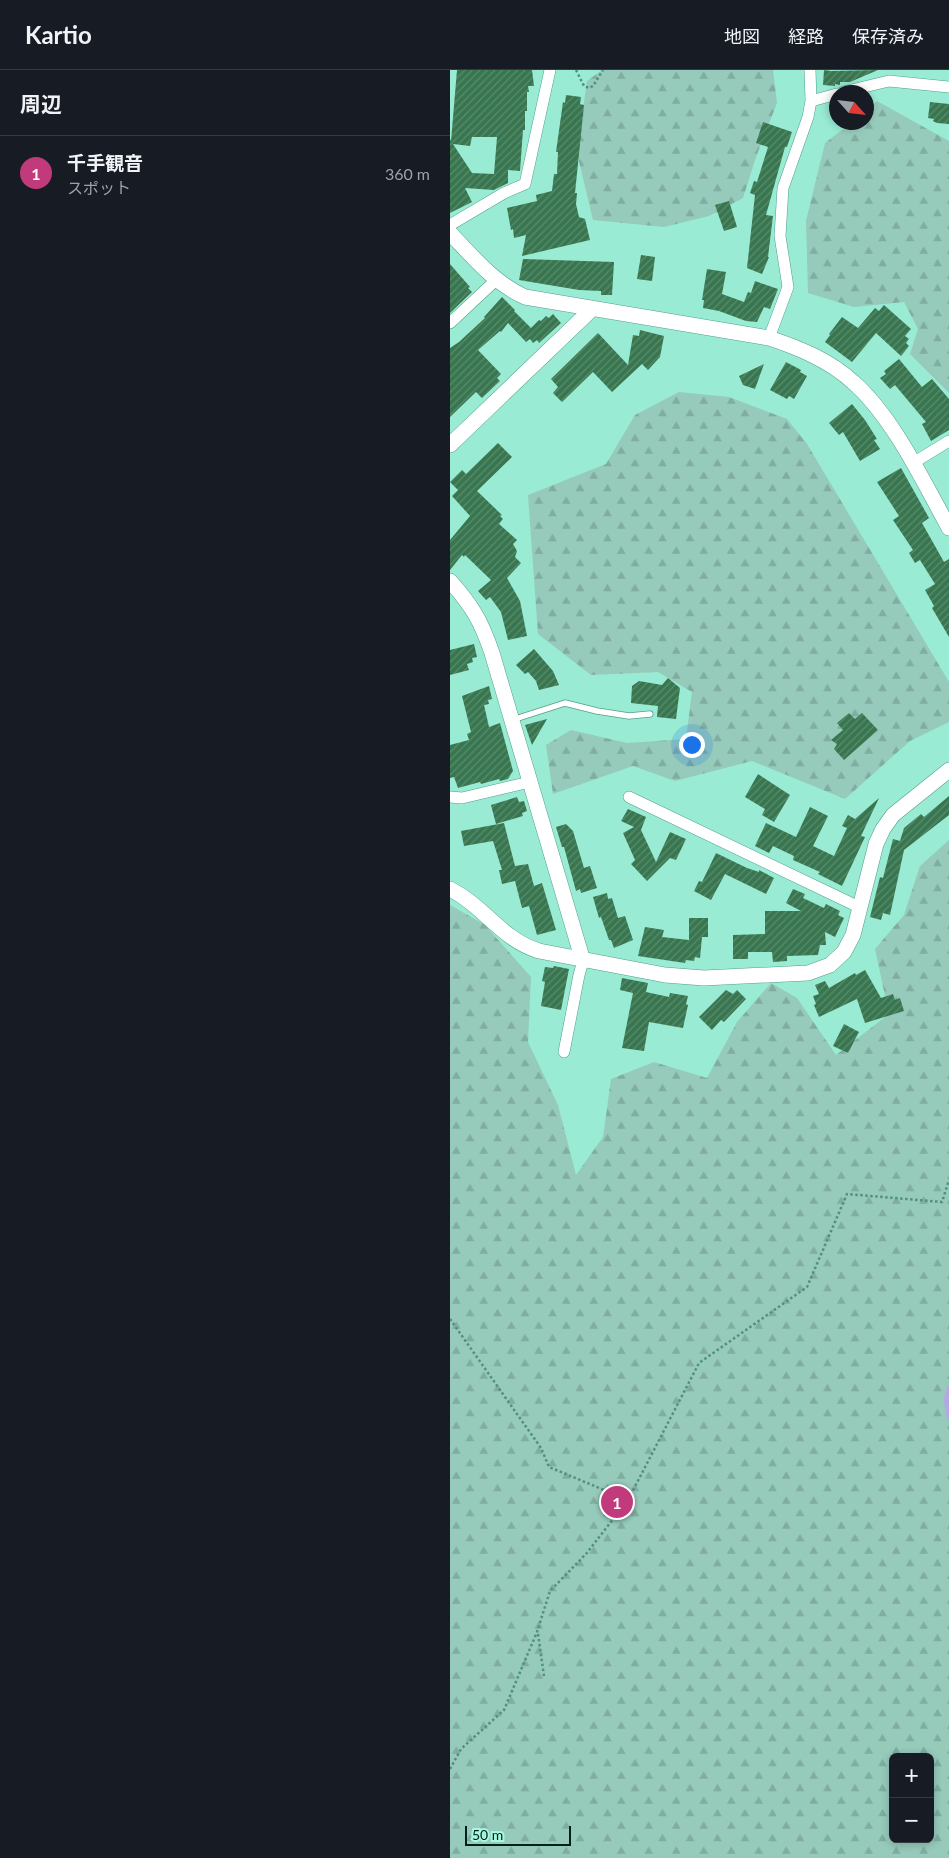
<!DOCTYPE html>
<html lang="ja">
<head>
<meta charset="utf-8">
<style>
	body { margin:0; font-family:Lato,"Noto Sans JP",sans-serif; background:#20242c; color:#f1f3f6 }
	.controls { position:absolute; right:15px; bottom:15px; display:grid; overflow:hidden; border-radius:8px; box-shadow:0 2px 8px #0003 }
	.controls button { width:45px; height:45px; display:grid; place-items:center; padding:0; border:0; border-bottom:1px solid #363941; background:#171b24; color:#f1f3f6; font:25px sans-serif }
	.compass { position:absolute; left:379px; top:15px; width:45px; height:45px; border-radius:50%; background:#171b24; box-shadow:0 2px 8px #0003; rotate:117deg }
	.scale { position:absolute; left:15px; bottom:12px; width:106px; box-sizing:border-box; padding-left:5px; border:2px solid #002119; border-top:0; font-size:14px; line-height:18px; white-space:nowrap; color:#002119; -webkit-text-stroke:4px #a6f8e1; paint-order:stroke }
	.you { position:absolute; left:241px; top:674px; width:18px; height:18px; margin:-12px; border:4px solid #fff; border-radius:50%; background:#1a73e8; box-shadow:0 0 0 8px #1a73e833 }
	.badge { display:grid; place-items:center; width:32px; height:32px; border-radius:50%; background:#c13b7c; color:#fff; font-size:16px; font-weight:700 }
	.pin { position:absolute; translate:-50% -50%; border:2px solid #fff; box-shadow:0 1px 5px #0006 }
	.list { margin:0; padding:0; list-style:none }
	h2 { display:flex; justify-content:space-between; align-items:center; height:65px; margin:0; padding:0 20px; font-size:21px }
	h2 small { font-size:16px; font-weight:400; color:#9ea1a6 }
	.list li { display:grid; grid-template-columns:32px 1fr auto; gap:15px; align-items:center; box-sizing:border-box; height:75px; padding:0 20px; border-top:1px solid #363941 }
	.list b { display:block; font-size:19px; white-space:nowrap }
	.list p { margin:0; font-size:16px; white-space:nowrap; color:#9ea1a6 }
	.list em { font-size:16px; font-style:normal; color:#9ea1a6 }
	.map { position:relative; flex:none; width:499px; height:1788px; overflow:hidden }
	header { display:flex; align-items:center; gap:30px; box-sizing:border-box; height:70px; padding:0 25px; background:#171b24; border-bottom:1px solid #363941 }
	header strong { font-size:24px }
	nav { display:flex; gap:28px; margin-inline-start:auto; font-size:18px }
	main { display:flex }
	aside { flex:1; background:#171b24 }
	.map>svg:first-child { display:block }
</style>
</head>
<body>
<header>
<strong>Kartio</strong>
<nav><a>地図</a><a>経路</a><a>保存済み</a></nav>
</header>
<main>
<aside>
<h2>周辺<small></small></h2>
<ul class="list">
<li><span class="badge">1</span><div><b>千手観音</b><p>スポット</p></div><em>360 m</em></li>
</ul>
</aside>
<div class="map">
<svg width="499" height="1788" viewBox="0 0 499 1788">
	<defs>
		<pattern id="forest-firs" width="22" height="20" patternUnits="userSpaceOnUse" patternTransform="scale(1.25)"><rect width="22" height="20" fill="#96cabb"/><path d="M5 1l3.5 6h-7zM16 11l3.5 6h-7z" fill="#80ada0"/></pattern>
		<pattern id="building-hatch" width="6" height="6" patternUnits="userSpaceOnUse" patternTransform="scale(1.25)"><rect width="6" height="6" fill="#37764f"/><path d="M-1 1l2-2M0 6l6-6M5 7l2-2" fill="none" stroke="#5c8b6f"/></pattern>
	</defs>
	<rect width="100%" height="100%" fill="#99ebd4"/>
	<path fill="url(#forest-firs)" fill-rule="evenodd" d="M152,0H323L327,33L306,87L293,128L259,146L214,157L143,150L127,83L137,11Z
		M427,31L499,71V323L460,284L468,259L454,232L404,237L358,223L356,151L375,73L401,53L417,52V40Z
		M229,322L279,327L337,349L357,374L499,612V652L460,671L395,729L302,691L225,711L183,696L103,724L96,675L121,660L177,673L236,669L242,622L208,602L141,605L88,564L78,425L156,394L185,345Z
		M499,770V1788H0V835L35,855L81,907L78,972L108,1035L126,1105L153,1067L161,1009L204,992L257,1008L287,952L321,913L347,928L386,985L439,944L425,879L454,845L470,796ZM443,1687H480V1769H443Z"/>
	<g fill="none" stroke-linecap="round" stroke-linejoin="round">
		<path stroke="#b5a7e5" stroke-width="4.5" d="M499,1318L496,1330L499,1347"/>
	</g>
	<path fill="url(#building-hatch)" fill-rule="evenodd" d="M7,0H82L84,16H78L79,22H77V41H75V60H73L70,101L58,100V113L44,120L15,118L22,132L0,143V69L1,71ZM22,67H47L44,104L22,103L3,74L20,76Z
		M374,0L381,1L428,0L400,12H390V15L385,14V16L373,15Z
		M116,25L131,27L130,34L134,35L125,123H127L126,134L129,147L135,149L140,170L72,186L76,165L64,168L63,159L61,160L57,138L87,131L86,125L102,121L104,104H107L108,82H106L113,32L115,33Z
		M480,32L499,34V54L487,53L483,51L484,49L478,48Z
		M313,52L342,62L337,77H335L316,145L323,146L318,187H319L312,204L297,198L305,125L300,123L304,111L307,112L318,77L306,73Z
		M279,131L287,157L274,161L265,135Z
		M191,185L205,187L202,211L187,209Z
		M73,189L164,192L162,225H151V221L129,220L69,210Z
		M0,194L20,217L18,218L22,222L0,243Z
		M257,199L276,202L272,224L294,232L298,222L301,223L305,211L328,219L320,239L314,237L307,252L296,251L269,241L253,238L254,230H252Z
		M52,227L65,240L64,241L81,258L89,250L91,251L96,246L99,248L103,244L111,253L89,273L87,270L83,273L80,269L76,272L58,253L51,262L50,261L28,280L51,304L47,308L50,311L32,328L26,322L0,347V278L9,272L35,248L34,247Z
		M434,235L461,259L455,266L459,269L456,273L459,276L451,286L426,263L402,292L375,272L380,265L379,264L392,247L408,258L425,238L429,241Z
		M190,260L214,266L210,287L198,300L192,294L162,322L143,302L112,332L103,323L108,317L101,309L148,263L178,295L183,265L189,266Z
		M449,289L472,317L482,309L499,329V360L481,371L472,354L476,352L445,315L440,319L430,308L436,304L434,301Z
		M336,292L351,300L350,302L357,306L344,329L339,326L337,329L320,320Z
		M314,294L305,319L293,315L289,306Z
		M402,334L415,350L427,369L424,370L430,379L410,391L393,362L389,365L379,353Z
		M48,373L62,387L27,421L52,445L50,446L53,449L49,454L67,470L63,474L67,481L65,487L71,493L57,508L70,531L77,566L58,570L51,542L40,527L36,530L28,521L41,510L15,485L14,487L12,485L0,500V470L20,446L2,426L8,420L0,412L12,400L16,404Z
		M451,398L479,448L472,453L494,492L499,489V567L482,538L484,536L475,520L485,514L470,490L465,493L459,483L463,480L443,450L449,446L427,412Z
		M24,574L27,587L22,588L23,592L17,594L19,600L0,605V580Z
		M84,579L103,601L109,615L89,620L86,611L78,602L75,604L66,595Z
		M218,608L230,618L226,649L207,647L208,636L181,633L182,616L189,611L212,615Z
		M39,616L42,629L38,630L39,634L34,635L39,657L50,653L63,701L58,709L50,711L49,709L31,714L30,712L8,718L4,707L0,708V675L19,670L17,664L21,662L12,626Z
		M399,643L405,649L412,643L428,660L394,690L384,679L387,674L381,670L393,660L387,653Z
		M97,649L82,675L75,655Z
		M308,704L340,725L324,752L312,745L315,739L295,727Z
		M499,726V745L454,780L440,845L433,843L431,850L420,847L430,807L433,808L443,769L450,771L454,758L471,744L474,747Z
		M67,727L69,732L74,731L77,741L72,743L73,746L46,754L41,735Z
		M429,728L411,766L415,767L392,816L368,804L370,802L343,790L344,786L323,776L319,783L305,776L316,753L346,767L360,737L378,746L363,776L384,786L397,758L392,756L398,745L405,749Z
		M178,739L196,747L191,760L206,792L220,762L236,769L226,790L220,788L197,811L181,794L185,790L173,763L184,757L171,751Z
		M54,753L65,796L78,794L84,816L92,813L106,860L87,865L79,836L72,838L65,811L52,814L49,800H52L43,771L14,776L11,761Z
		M116,754L123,761L134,798L140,796L147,818L131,823L130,819L126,821L114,777H112L106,757Z
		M266,783L297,798L309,802V800L324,808L316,824L275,804L261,830L244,821L249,811L252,812Z
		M343,819L355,824L353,828L374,838L376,834L390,841L388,845L394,848L385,867L375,862L376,875H370L368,885L337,886V891L323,892L322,882H298V889H283V865L315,864V841H351L336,833Z
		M157,823L158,829L162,828L168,848L175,846L183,870L164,878L161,870H159L151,847L149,848L143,827Z
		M239,848H258V867H252L250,888L245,887L244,891L236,890L235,893L188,886L195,857L214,860L212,867L239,870Z
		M104,896L119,899L111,940L91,936L95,912L92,911L95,897L103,898Z
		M415,900L431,928L443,924L445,930L450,928L454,941L415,953L407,929L369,947L364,935L366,934L363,926L369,924L365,915L375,911L379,918L405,903L406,905Z
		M172,908L198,913L196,922L219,927L220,923L238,926L236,934L238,935L233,958L199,952L194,981L172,978L183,923L170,920Z
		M276,920L283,924L287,920L296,929L274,952L271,950L262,960L249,947Z
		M394,954L409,962L398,983L383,976Z"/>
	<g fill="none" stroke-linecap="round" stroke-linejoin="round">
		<g stroke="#50a08c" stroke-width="7">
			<path id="lane" d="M62,650L115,633L147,641L179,646L200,644"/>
		</g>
		<g stroke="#50a08c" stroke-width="12">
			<path id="street" d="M393,22L439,11L499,17
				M361,31L387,24
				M0,155L54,123L75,114L100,0
				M0,253L46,210
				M319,268L338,217L330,166L333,118L358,47L361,31L360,0
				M463,393L499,371
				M0,727L12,728L80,712
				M179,727L411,838
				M114,982L129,905L133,891"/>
		</g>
		<g stroke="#50a08c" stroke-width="16">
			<path id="secondary" d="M0,163C23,187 44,213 75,227L319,268C349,278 379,290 403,312C443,347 473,411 499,458
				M0,375L142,239
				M0,511C23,537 31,551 42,583L133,891
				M0,819C35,837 51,869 89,881L215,905L254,908L358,903L380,895L394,882L403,865L426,774L433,759L443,745L499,700"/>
		</g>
		<path stroke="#538f7f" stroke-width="2.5" stroke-dasharray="2.5 2.5" stroke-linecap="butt" d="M126,0L134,16L139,18L143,16L153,0
			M0,1249L91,1378L99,1397L178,1430L249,1293L357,1217L397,1124L492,1132L499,1110
			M88,1564L94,1606
			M0,1699L11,1679L54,1640L87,1562L100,1521L136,1484L178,1430"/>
		<use href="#lane" stroke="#fff" stroke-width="5.5"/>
		<use href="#street" stroke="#fff" stroke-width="11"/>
		<use href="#secondary" stroke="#fff" stroke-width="15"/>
	</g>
</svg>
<div class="controls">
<button>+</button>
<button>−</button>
</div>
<svg class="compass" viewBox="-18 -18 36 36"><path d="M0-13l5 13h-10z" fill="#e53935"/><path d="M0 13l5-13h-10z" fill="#9ea1a6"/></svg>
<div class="scale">50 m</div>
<div class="you"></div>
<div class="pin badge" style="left:167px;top:1432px">1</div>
</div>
</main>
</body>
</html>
